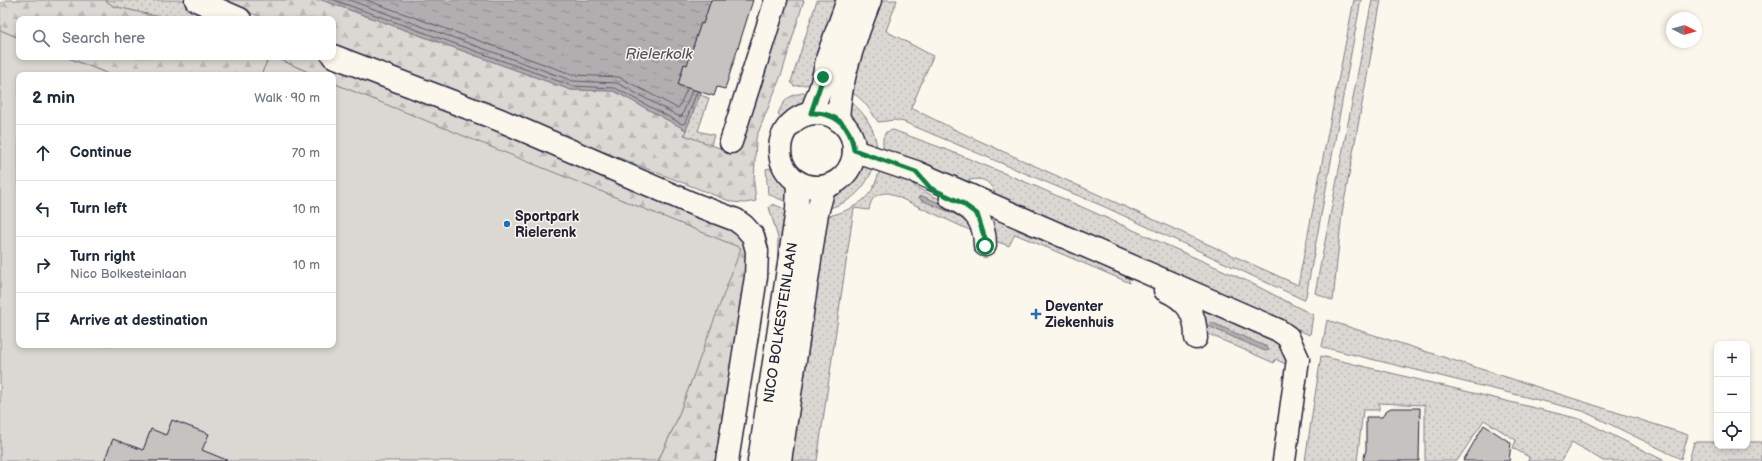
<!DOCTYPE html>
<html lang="en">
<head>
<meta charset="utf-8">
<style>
	body { margin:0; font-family:"Balsamiq Sans",sans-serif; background:#f2f2f3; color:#1f2937 }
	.controls { position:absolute; right:12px; bottom:12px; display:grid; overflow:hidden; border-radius:8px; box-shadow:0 2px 6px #0003 }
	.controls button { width:36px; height:36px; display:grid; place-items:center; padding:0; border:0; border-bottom:1px solid #e0e1e3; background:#fff; color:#1f2937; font:20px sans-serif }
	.compass { position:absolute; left:1666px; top:12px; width:36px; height:36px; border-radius:50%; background:#fff; box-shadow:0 2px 6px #0003; rotate:96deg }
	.stop { position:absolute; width:12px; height:12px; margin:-9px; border:3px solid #0b8043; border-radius:50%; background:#fff }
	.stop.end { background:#0b8043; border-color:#fff; box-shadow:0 1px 4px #0008 }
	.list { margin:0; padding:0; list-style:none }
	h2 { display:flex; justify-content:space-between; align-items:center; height:52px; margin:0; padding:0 16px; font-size:17px }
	h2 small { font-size:13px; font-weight:400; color:#747a83 }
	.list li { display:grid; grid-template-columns:26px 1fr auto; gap:12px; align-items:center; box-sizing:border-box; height:56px; padding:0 16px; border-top:1px solid #e0e1e3 }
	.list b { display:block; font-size:15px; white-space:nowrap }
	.list p { margin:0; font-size:13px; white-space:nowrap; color:#747a83 }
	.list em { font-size:13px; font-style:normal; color:#747a83 }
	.icon { flex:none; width:22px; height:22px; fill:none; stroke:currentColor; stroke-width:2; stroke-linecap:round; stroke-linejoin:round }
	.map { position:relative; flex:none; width:1762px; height:461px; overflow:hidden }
	.search { position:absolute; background:#fff; box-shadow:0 2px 6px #0003; left:16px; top:16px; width:320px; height:44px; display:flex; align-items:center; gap:10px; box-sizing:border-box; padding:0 14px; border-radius:8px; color:#747a83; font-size:15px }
	.panel { position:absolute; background:#fff; box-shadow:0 2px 6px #0003; left:16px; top:72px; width:320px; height:276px; border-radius:8px }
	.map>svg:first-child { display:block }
</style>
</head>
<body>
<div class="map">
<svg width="1762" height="461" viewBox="0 0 1762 461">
	<defs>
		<pattern id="grass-dots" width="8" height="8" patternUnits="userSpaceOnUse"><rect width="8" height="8" fill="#dbd8d3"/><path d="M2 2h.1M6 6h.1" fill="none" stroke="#bcb9b6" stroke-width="1.8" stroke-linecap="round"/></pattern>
		<pattern id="forest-firs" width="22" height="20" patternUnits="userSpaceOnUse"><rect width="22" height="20" fill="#dbd8d3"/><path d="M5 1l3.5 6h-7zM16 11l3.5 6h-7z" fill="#bcb9b6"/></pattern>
		<pattern id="water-ripples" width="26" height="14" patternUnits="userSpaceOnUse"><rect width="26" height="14" fill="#b1aeb0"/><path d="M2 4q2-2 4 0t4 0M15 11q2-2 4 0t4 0" fill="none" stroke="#908d90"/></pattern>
	</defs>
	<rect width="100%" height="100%" fill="#fbf7ec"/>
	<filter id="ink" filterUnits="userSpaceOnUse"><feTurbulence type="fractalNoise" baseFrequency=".025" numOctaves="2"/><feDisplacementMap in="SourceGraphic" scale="8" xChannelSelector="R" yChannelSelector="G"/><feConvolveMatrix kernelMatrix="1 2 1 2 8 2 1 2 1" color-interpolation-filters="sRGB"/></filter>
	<g filter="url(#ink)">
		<path fill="url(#grass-dots)" stroke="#7e7d87" d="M105,0H184L230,19H168L113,6Z
			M817,0H842L811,84L794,86L791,82Z
			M877,0H897L886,31L933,56L911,108L960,132L1298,285L1354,0H1361L1306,296L1304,300L1105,207L904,122L895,120L878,122C870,110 862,96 848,91Z
			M1372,0H1381L1342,213L1333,301L1315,293Z
			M811,92L802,106L784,119L778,114C785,96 792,94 811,92Z
			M700,95L709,98L698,131L714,135L711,145L684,135Z
			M847,99C864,111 876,129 877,150C859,142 849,117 847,99Z
			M893,130L950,151L1035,186L1247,281L1313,315L1310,335L998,199C989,179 983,175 961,183L883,154V138L886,132Z
			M860,164H875C865,189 853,202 826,209C835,187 850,187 860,164Z
			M775,167L779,176L788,186L791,204L768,194L766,169Z
			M881,167L909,174L915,187L964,211L976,233L889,193C876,193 871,197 869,210L854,208L817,461H787L824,217C841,214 863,205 872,190C876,183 878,175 881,167Z
			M773,204L791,212L777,281L778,238L769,207Z
			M987,213L1123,266L1130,283L1015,234L1009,246L993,240Z
			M1197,300L1277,334L1294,368L1275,359L1274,363L1206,333Z
			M1327,320L1688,435L1681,459L1583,411L1322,347Z
			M1321,356L1580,419L1665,461H1603L1572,442L1561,461H1528L1529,457L1513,448L1516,440L1484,420L1457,461H1425V405L1379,403V410H1363L1357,461H1305Z
			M1694,442H1717V446H1747V442H1762V461H1689Z"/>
		<path fill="url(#forest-firs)" stroke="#7e7d87" d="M5,0H105L113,6L168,19H19V38L0,30V4Z
			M220,0H322L571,90L614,91L686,130L684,135L736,154L787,0H804L782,73L756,138L754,183L756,201L745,203L732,202L333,46V19H265Z
			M66,57H269L261,75H111Z
			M274,57H321L746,232L750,266L721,461H658L676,422L740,248L365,97L333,83V75H315Z"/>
		<path fill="#dbd8d3" stroke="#7e7d87" d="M0,30L19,38V57H66L111,75H19V345H333V83L741,248L676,422L658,461H0Z
			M269,57H274L315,75H261Z"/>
		<path fill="url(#water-ripples)" stroke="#787681" d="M322,0H738L686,130L614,91L571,90Z
			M922,196L960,211L962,215L959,216L921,200L919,197Z
			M1015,227H1019L1116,269L1113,270L1017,230Z
			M1211,322L1267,347L1269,350L1265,351L1210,327L1209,324Z"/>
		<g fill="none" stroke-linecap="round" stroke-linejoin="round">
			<path stroke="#5b5a6a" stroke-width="1" d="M334,0L572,86L615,88L682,124L685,123L697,92
				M349,0L573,81L617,83L680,117L682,116L692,90
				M366,0L574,75L619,77L677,108L679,107L687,89"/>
		</g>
		<path fill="#c6c2c0" stroke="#22223b" d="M711,0H753L725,89L717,87L714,96L678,85L684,64L687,65L701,23L703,24Z
			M1391,408H1420L1419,461H1363L1366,450V417H1382L1387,410Z
			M172,420L209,434L202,450L229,461H104L113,439L143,450L151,429L166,435Z
			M1484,425L1511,443L1509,461H1463Z"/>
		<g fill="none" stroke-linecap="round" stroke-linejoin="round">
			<g stroke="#22223b" stroke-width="25">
				<g id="minor">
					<path d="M196,0L240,19"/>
					<path d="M333,56L500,120L691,203L736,220L744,226L753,236L757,251L756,277L727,461"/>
					<circle cx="817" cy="150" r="37"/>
					<path d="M811,113L821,87L828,56L848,0"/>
					<path d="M838,120C840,77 855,39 870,0"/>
					<path d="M731,142L776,0"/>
					<path d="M854,151L916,172L1278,330L1288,337L1298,359L1284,461"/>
					<path d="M951,198C973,208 985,220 985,245"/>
					<path d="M1165,290C1187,300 1196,313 1196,338"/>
					<path id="s1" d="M759,461L797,210L798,183"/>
					<path d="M780,461L817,213L824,188"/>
				</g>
			</g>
			<use href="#minor" stroke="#fbf7ec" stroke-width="22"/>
		</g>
	</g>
	<g fill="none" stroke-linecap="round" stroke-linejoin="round" filter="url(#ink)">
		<path stroke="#0b8043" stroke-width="5" d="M823,77L811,113C836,112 851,126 854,150L916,172L930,188L962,203L977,214L985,239V246"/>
	</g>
	<g fill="#1f6fb2" stroke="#fbf7ec" stroke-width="1.5">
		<circle cx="507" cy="224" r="4"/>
		<path d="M1034 308h4v4h4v4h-4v4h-4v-4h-4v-4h4z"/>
	</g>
	<g text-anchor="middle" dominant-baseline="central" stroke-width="3" stroke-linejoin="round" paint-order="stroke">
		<g font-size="14" font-weight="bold" fill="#22223b" stroke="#fbf7ec" text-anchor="start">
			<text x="515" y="216">Sportpark<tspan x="515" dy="16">Rielerenk</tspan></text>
			<text x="1045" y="306">Deventer<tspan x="1045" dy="16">Ziekenhuis</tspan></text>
		</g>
		<g font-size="14" fill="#22223b" stroke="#fbf7ec">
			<text stroke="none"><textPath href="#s1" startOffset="140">NICO BOLKESTEINLAAN</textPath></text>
		</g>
		<g font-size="15" font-style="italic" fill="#545364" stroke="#fbf7ec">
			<text x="659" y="54">Rielerkolk</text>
		</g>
	</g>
</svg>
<div class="controls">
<button>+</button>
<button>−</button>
<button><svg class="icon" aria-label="locate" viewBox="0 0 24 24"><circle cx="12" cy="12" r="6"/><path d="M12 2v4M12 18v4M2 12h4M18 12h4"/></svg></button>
</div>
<svg class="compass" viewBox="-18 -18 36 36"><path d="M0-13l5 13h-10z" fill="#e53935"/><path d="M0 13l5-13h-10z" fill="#747a83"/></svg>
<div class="stop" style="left:985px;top:246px"></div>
<div class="stop end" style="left:823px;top:77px"></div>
<div class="search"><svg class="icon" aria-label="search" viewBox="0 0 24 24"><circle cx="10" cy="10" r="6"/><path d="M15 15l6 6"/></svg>Search here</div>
<section class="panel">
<h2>2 min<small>Walk · 90 m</small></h2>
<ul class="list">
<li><svg class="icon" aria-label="ahead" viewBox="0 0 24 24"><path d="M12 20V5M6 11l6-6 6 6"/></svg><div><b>Continue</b></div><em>70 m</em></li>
<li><svg class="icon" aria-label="left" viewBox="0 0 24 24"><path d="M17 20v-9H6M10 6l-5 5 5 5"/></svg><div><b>Turn left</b></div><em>10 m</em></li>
<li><svg class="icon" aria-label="right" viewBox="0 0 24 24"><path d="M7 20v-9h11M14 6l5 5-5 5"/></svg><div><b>Turn right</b><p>Nico Bolkesteinlaan</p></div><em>10 m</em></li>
<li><svg class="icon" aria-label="arrive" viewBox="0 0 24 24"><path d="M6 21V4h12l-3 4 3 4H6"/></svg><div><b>Arrive at destination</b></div></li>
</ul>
</section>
</div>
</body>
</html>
